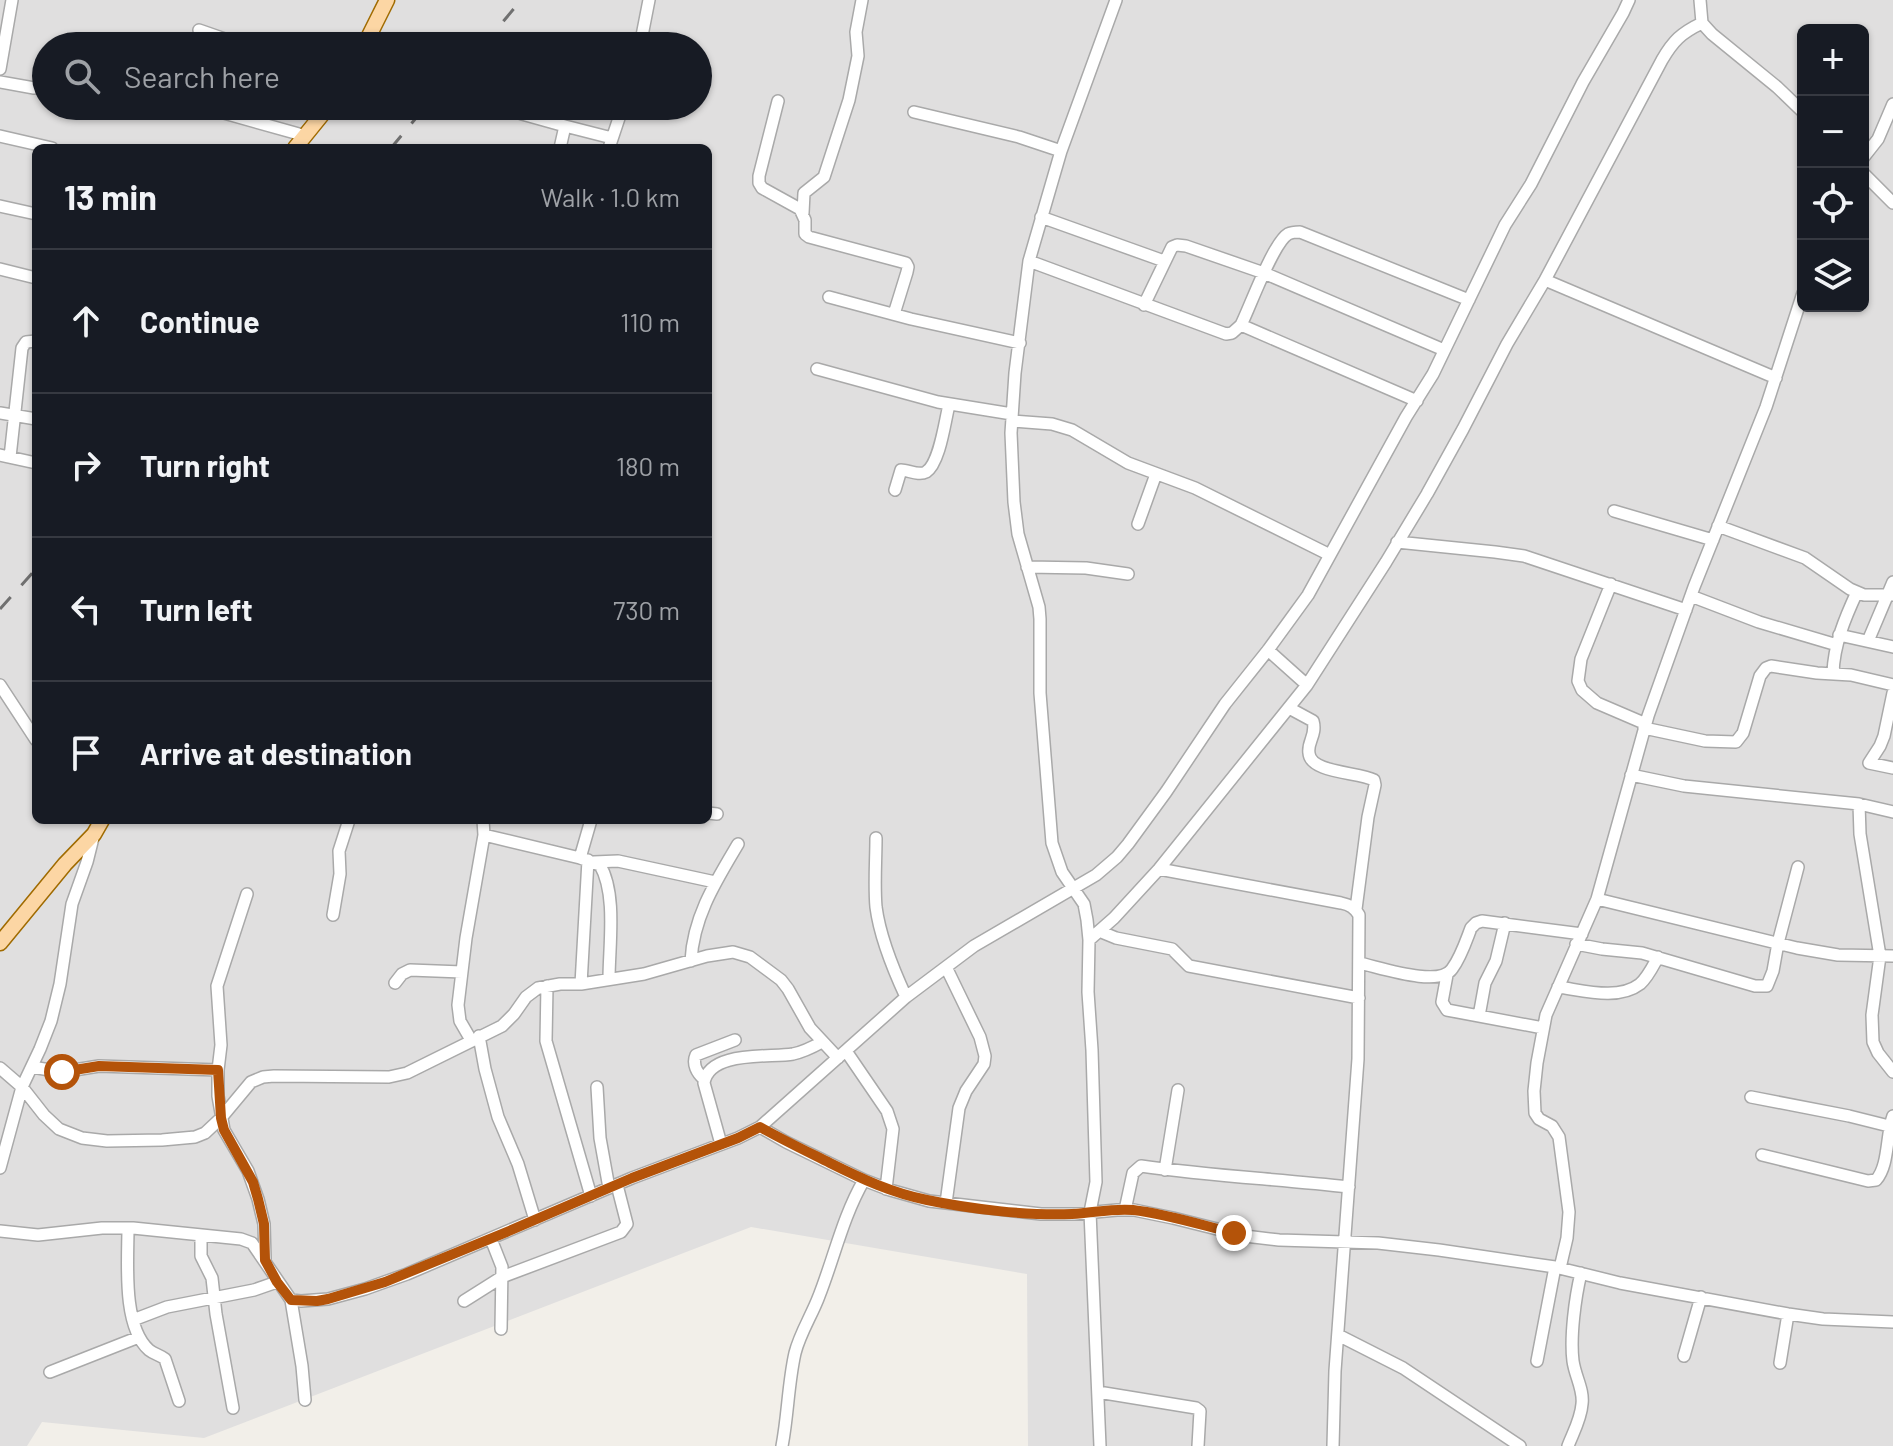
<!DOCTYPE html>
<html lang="en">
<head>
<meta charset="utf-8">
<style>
	body { margin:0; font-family:Barlow,sans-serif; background:#242831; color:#f1f3f6 }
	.controls { position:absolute; right:24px; top:24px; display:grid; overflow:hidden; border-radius:12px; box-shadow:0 2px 6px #0004 }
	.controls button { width:72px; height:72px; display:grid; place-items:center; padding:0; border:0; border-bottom:2px solid #363941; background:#171b24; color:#f1f3f6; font:40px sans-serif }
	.stop { position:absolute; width:24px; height:24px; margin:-18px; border:6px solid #b45309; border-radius:50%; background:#fff }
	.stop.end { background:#b45309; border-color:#fff; box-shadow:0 2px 8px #0008 }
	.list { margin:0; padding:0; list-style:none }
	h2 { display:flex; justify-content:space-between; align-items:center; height:104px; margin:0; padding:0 32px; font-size:34px }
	h2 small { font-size:26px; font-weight:400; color:#9ea1a6 }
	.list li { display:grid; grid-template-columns:52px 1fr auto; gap:24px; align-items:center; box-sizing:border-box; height:144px; padding:0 32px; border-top:2px solid #363941 }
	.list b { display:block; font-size:30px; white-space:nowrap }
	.list em { font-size:26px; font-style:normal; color:#9ea1a6 }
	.icon { flex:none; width:44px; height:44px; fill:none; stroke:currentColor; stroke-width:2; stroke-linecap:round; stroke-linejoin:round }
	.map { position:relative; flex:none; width:1893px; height:1446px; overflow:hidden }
	.search { position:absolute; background:#171b24; box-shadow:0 2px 6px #0004; left:32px; top:32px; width:680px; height:88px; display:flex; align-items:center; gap:20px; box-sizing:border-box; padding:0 28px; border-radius:44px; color:#9ea1a6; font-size:30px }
	.panel { position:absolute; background:#171b24; box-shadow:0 2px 6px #0004; left:32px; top:144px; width:680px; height:680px; border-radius:12px }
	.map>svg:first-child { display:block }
</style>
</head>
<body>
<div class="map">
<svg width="1893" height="1446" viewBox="0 0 1893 1446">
	<rect width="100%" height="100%" fill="#f2efe9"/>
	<path fill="#e0dfdf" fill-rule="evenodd" d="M0,0H1893V1446H1028L1027,1274L751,1227L204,1438L42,1422L27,1446H0ZM1803,30H1863V306H1803ZM46,46H698V106H46ZM36,148H708V820H36Z"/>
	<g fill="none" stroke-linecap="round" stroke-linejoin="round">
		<g stroke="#a9a9a9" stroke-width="14">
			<path id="minor" d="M1700,0L1702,23L1712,34L1777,87L1803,112
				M199,30L245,46
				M520,44H641
				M640,46L649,0
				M0,69L12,0
				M0,82L34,88L46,86
				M778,101L759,176V183L762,188L800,209L805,220V234L809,237L906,263L908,267L907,272L894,314
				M199,106L306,136
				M914,112L1019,137L1061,151
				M522,114L565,126L560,148
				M565,126L612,138
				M0,136L52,148
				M609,148L623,106
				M1863,158L1878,139L1893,104
				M1863,173L1893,203
				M0,206L36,214
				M803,213L804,193L824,177L849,100L858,56L856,32L862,0
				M1041,217L1164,261
				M1029,261L1226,334L1232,333L1241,325C1250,307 1273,243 1288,234C1292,232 1295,232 1300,232L1469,300
				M0,269L36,278
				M1545,280L1776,378
				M829,297L911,319L1020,343
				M1144,305L1172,247L1177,245L1186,246L1264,273L1444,350
				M1241,325L1417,401
				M817,369L938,402L1012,414
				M0,413L36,419
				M1012,421L1052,424L1072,430L1128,463L1195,488L1330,555
				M0,455L36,463
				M10,457L22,348L26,342L36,341
				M895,490L901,470C908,470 919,476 926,472C940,463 945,420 949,405
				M1614,511L1713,540
				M1138,524L1156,474
				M1718,526L1805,558L1850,589L1864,595H1893
				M1397,542L1495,552L1524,556L1686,610
				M1027,567L1086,568L1128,574
				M1611,584L1581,659L1578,681L1582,690L1597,703L1646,724
				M1691,596L1759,622L1837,645
				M1839,635L1893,647
				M1868,641L1893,582
				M1833,673C1834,644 1845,618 1857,592
				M0,685L36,740
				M1307,685L1386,562L1427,494L1463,429L1507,344L1545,280L1662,60C1673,41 1681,33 1702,23
				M1893,693L1884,736L1880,746L1869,763L1893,768
				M1289,708L1313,721C1317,735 1307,742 1309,753C1310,773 1359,772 1374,780L1375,785L1368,817L1356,909
				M1644,728L1705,741L1736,742L1743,733L1760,676L1766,668L1771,666L1817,673L1851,675L1893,685
				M1631,775L1684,786L1859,804L1893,812
				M1859,804L1860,834L1880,956L1872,1015L1873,1042L1878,1053L1893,1072
				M708,813L717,814
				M484,835L580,858L600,865C617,894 609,946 609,979
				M876,838C876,860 874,884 876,907C880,938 893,969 906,997
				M580,858L591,820
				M594,862L618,861L715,882
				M1159,869L1341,903C1350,905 1354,907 1359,915L1358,1059L1335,1371L1333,1446
				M247,894L217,986L221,1045L218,1070V1096L224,1130L248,1171L258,1199L264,1224L265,1259
				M1597,899L1797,948L1838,955L1893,956
				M333,915L340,874L339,851L349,820
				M1099,931L1116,938L1172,949L1189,966L1359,998
				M1089,940L1114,918L1159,869L1307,685L1268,650
				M1576,944L1602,949L1642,953L1755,986H1767L1773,971L1778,943L1798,867
				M691,961C693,917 716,881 738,844
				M1359,963C1379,967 1439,988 1452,969C1461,957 1466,941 1471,928L1476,923L1482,921L1582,934
				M946,967L980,1037L985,1056L984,1064L966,1091L959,1108L946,1203
				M1447,975L1442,1002L1447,1010L1543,1028
				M395,983L402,974L410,970L462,972
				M581,984L588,860
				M547,986L546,1041L591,1196
				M1558,987C1582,990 1618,1001 1640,984C1648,977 1653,966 1658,957
				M1479,1016L1485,983L1496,961L1505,923
				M479,1036L485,1069L498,1117L518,1164L535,1220
				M471,1040L460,1021L458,1005L466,938L484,835L483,820
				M846,1051L887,1111L893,1129L886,1189
				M32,1067L62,1072L99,1066L218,1070
				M0,1068L22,1087L44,1115L59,1129L82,1138L107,1141L162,1140L195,1137L205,1133L221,1118L251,1082L263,1077L274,1076L389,1077L407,1073L502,1026L514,1014L526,997L538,988L560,984H581L644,974L707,956L733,952L750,957L781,980L788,989L810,1028L838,1058
				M704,1079C697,1073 692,1064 696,1055L735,1040
				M597,1087L600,1138L609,1188
				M1751,1097L1849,1116L1889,1126
				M760,1127L786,1142L864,1180L890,1190L929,1201L1041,1214H1074L1117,1210H1134L1173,1218L1245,1236L1279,1240L1378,1243L1439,1250L1555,1267L1620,1283L1788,1314L1823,1319L1893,1322
				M721,1144L704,1083C709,1050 770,1058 793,1054C803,1052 813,1047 822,1042
				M1762,1155L1868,1181L1876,1180C1889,1166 1886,1135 1893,1116
				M0,1168L22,1087L40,1049L51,1021L60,984L72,904L87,862L94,834
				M1165,1170L1178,1090
				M1125,1210L1133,1173L1141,1166C1210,1176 1279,1179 1349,1187
				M128,1228C128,1261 122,1326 149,1350C154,1354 160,1355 165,1359L179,1401
				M0,1231L38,1235L102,1228H133L241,1239L252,1243L291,1300L301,1301L328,1299L365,1289L407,1274L632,1178L738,1138L760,1127L769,1119L906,997L974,946L1096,875L1117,857L1128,844L1166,792L1225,704L1268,650L1308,595L1406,417L1433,374L1505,225L1531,184L1583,82L1623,13L1629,0
				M201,1235V1256L212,1278L216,1314L233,1408
				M491,1239L502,1267L501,1329
				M1560,1268L1567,1238L1569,1212L1559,1137L1552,1126L1539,1119L1535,1113L1534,1091L1537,1063L1546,1015L1597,899L1648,716L1694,587L1766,407L1803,293
				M291,1300L302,1366L305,1400
				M464,1301L502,1277L621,1232L627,1224L617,1185
				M133,1320L167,1307L254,1290L277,1282
				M1338,1335L1403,1368L1520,1446
				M1684,1356L1701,1297
				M1537,1361L1555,1267
				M1780,1363L1788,1314
				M50,1372L139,1337
				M1098,1392L1196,1408L1200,1411L1198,1446
				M782,1446C788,1415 788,1384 795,1353C800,1333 812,1315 819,1296C834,1258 843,1216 864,1180
				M1100,1446L1090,1212L1096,1182L1092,1050L1088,992L1089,940L1087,920L1084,904L1062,872L1052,843L1040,693V619L1039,607L1018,534L1014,502L1011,433L1015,373L1029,261L1061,151L1116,0
				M1568,1446C1573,1433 1581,1419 1582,1404C1584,1390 1575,1376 1573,1361C1570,1337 1575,1298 1581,1273"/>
		</g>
		<g stroke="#a06b00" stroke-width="17">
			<path id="major" d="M364,46L387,0
				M295,148L329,106
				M0,943L65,864L94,834L102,820"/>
		</g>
		<use href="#minor" stroke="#fff" stroke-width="11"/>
		<use href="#major" stroke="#fcd6a4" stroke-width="14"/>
		<path stroke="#707070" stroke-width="3" stroke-dasharray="16 16" stroke-linecap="butt" d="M483,46L521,0
			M391,148L426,106
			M0,609L36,569"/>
	</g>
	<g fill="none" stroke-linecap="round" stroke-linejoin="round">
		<path stroke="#b45309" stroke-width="10" d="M62,1072L99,1066L218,1070L221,1118L224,1130L253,1182L258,1199L264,1224L265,1260L277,1282L291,1300L317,1301L328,1299L385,1282L509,1231L632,1178L738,1138L760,1127C783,1140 806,1151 830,1163C862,1179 892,1193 927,1200C970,1209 1028,1216 1072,1214C1093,1213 1113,1208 1133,1210C1167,1214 1201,1225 1234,1233"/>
	</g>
</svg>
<div class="controls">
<button>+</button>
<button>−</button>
<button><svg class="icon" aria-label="locate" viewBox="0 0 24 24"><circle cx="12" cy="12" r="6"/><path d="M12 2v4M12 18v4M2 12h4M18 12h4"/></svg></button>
<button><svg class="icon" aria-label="layers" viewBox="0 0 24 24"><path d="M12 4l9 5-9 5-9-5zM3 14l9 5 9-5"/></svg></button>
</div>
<div class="stop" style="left:62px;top:1072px"></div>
<div class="stop end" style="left:1234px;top:1233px"></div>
<div class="search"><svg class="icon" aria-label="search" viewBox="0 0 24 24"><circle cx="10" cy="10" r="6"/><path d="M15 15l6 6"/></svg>Search here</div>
<section class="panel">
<h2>13 min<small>Walk · 1.0 km</small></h2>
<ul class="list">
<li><svg class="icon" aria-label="ahead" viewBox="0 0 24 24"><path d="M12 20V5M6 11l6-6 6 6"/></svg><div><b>Continue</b></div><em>110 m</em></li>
<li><svg class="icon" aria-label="right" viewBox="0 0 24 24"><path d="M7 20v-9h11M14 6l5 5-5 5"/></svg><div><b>Turn right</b></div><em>180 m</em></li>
<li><svg class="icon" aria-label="left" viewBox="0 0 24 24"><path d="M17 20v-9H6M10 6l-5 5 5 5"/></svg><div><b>Turn left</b></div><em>730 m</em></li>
<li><svg class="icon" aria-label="arrive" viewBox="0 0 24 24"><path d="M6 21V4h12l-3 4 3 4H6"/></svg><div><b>Arrive at destination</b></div></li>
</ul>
</section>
</div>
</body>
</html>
